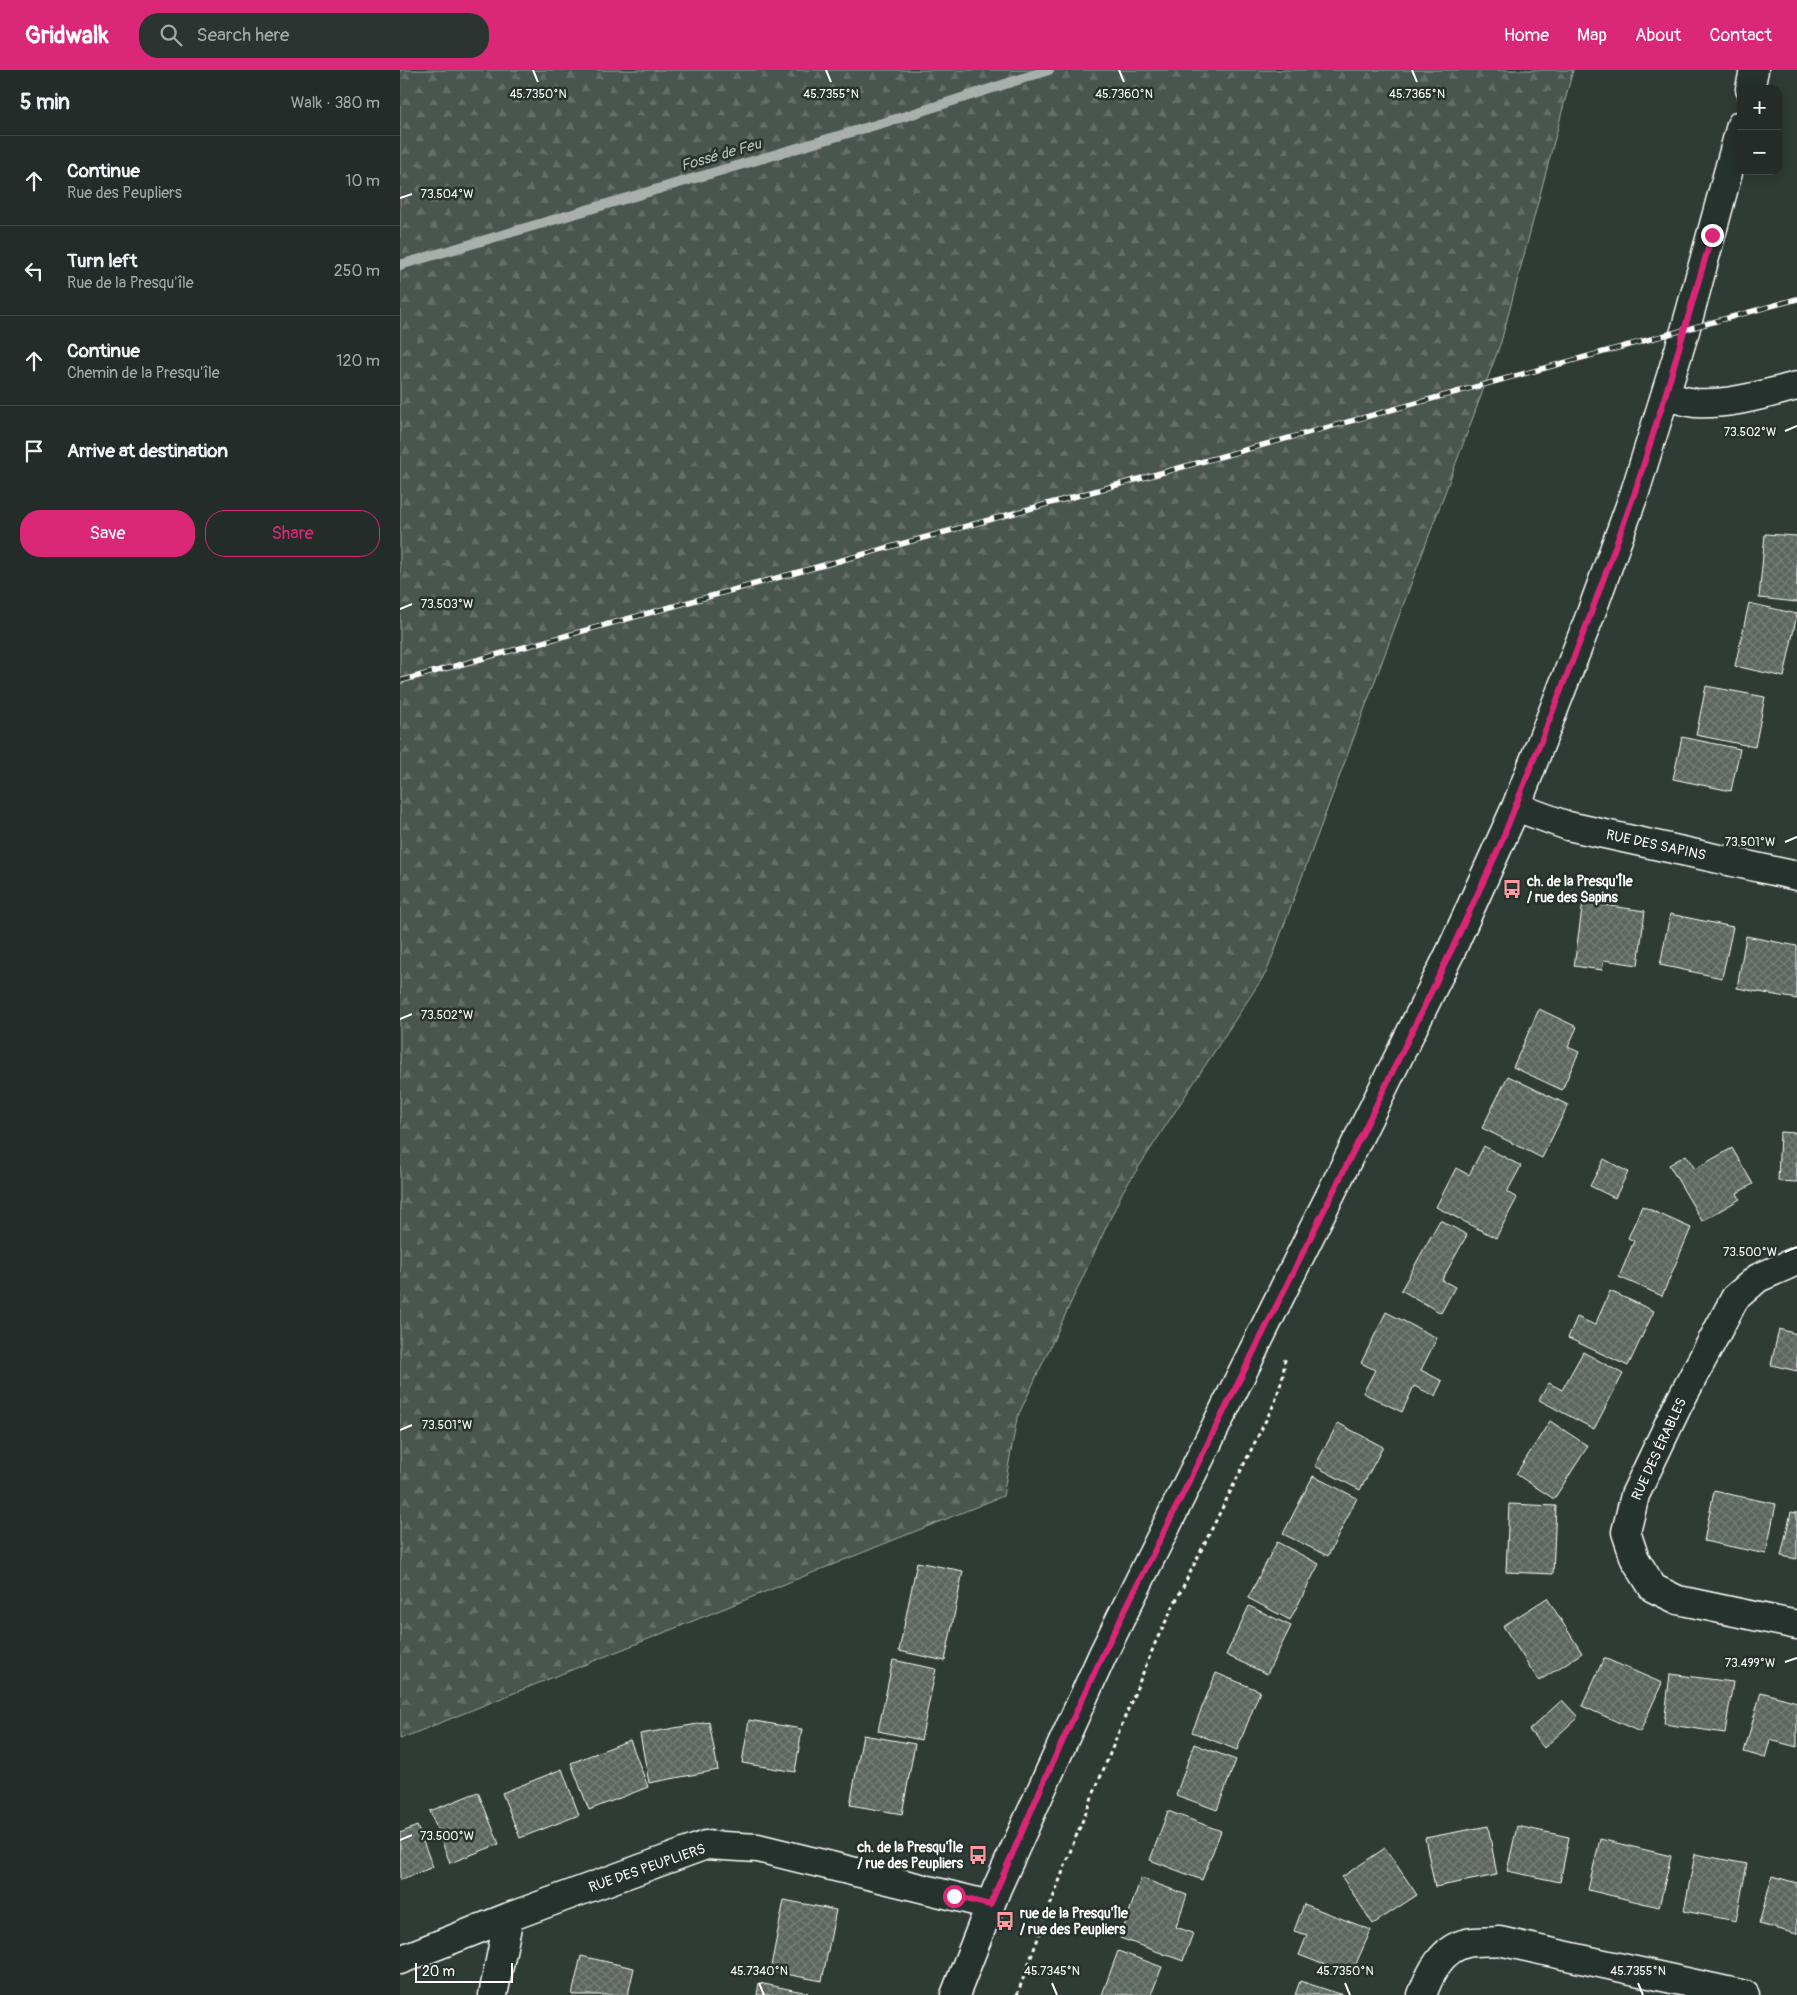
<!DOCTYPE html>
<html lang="en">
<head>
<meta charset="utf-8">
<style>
	body { margin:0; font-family:Pangolin,sans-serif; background:#2b3430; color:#f1f3f6 }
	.controls { position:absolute; right:15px; top:15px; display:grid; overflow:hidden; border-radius:10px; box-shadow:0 2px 12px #0003 }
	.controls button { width:45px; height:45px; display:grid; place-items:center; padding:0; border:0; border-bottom:1px solid #404845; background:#232c28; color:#f1f3f6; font:25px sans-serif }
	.scale { position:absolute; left:15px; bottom:12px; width:98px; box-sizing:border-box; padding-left:5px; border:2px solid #fff; border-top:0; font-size:14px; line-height:18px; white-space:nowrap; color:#fff; -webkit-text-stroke:4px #26332d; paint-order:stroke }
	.stop { position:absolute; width:15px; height:15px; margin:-11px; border:4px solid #db2777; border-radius:50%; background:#fff }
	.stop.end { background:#db2777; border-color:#fff; box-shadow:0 1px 5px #0008 }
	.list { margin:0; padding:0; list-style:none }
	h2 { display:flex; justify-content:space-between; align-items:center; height:65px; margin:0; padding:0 20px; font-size:21px }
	h2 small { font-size:16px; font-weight:400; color:#a3a7a8 }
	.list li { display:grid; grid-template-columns:32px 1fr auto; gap:15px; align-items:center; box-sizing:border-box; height:90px; padding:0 20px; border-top:1px solid #404845 }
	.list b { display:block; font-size:19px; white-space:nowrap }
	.list p { margin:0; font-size:16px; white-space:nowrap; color:#a3a7a8 }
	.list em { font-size:16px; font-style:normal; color:#a3a7a8 }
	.actions { display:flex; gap:10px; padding:15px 20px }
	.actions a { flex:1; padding:11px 0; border:1px solid #db2777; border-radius:20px; text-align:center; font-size:18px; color:#db2777 }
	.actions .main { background:#db2777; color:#fff }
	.icon { flex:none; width:28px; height:28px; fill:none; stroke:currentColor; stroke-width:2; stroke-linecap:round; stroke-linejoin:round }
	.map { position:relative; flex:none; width:1397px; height:1925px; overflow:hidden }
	header { display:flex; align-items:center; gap:30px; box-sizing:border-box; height:70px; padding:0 25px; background:#db2777; color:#fff }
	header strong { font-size:24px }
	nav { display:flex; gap:28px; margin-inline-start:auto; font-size:18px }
	.search { width:350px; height:45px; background:#2b3430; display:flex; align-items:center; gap:12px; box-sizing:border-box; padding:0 18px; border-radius:20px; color:#a3a7a8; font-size:19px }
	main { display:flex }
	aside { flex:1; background:#232c28 }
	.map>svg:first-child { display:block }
</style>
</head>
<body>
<header>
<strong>Gridwalk</strong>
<div class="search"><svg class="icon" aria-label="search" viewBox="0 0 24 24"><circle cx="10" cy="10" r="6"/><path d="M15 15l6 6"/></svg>Search here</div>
<nav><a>Home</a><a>Map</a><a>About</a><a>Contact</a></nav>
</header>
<main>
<aside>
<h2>5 min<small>Walk · 380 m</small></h2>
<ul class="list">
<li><svg class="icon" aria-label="ahead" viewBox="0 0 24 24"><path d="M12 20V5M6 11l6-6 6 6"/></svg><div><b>Continue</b><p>Rue des Peupliers</p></div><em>10 m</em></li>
<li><svg class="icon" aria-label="left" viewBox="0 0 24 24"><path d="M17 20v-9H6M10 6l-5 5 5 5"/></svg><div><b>Turn left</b><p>Rue de la Presqu'île</p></div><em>250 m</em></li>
<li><svg class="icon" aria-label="ahead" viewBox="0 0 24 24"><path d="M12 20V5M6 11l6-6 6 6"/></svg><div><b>Continue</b><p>Chemin de la Presqu'île</p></div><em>120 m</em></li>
<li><svg class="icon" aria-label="arrive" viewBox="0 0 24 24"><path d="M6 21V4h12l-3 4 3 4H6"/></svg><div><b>Arrive at destination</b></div></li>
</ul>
<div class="actions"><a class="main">Save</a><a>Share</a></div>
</aside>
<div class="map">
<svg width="1397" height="1925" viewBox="0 0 1397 1925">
	<defs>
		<pattern id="forest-firs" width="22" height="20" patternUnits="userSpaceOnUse" patternTransform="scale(1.25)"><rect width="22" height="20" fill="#4a544f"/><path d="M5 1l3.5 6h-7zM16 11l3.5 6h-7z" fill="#656e69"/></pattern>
		<pattern id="building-cross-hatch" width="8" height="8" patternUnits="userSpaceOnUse" patternTransform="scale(1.25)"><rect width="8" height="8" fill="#5b6661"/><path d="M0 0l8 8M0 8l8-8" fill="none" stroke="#747d79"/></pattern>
	</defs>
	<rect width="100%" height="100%" fill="#2f3b35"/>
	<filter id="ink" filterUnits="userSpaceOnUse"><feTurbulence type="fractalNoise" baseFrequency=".02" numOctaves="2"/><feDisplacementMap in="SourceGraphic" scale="10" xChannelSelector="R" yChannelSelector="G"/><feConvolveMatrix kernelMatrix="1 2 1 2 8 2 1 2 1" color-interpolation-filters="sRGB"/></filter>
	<g filter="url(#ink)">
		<path fill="url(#forest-firs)" stroke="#a4aaa7" d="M0,0H1173L1101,272L867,901L723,1121L617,1348L603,1426L0,1669Z"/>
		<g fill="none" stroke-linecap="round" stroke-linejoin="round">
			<path stroke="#a9afac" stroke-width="10" d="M0,195L506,46L649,0"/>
		</g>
		<path fill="url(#building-cross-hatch)" stroke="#fff" d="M1365,464L1397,466V532L1359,528Z
			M1349,533L1397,544L1384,607L1335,596Z
			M1306,616L1365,627L1355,677L1296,665Z
			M1282,667L1340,679L1331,721L1273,709Z
			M1183,832L1245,841L1238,895L1204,890L1202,900L1174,896Z
			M1270,844L1333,857L1322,908L1260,895Z
			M1346,866L1397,876V929L1337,918Z
			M1139,939L1177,957L1168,977L1179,982L1162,1020L1113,997Z
			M1108,1006L1168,1035L1142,1088L1082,1058Z
			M1380,1062L1397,1063V1112L1378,1111Z
			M1084,1076L1121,1096L1107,1122L1117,1128L1096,1168L1036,1137L1056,1098L1069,1105Z
			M1332,1078L1353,1114L1337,1123L1340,1129L1302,1151L1269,1095L1286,1085L1295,1099Z
			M1204,1089L1228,1102L1215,1128L1190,1116Z
			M1242,1136L1291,1158L1262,1226L1219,1207L1234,1171L1228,1168Z
			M1040,1150L1067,1165L1042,1210L1055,1217L1041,1243L1001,1220Z
			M1210,1221L1254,1241L1228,1296L1168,1268L1177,1247L1195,1255Z
			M986,1242L1037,1268L1021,1300L1042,1311L1035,1326L1014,1316L1002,1342L963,1323L975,1300L961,1293Z
			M1379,1259L1397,1264V1301L1371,1295Z
			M1183,1282L1223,1304L1194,1359L1139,1330L1149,1313L1162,1320Z
			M1150,1351L1188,1376L1154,1429L1116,1404Z
			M938,1353L983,1377L960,1420L915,1396Z
			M913,1406L957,1428L928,1486L883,1464Z
			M1314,1421L1376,1434L1366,1484L1304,1471Z
			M1109,1434L1156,1436L1153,1504L1106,1502Z
			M1391,1442L1397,1443V1489L1381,1486Z
			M877,1472L919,1494L890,1550L848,1528Z
			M517,1492L563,1501L545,1591L499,1581Z
			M1147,1528L1182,1583L1139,1611L1103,1556Z
			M849,1536L891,1556L867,1604L826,1585Z
			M1204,1588L1262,1613L1240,1662L1182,1636Z
			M493,1590L536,1599L521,1670L478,1661Z
			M816,1603L860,1621L837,1680L792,1662Z
			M1270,1604L1333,1612L1325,1663L1264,1654Z
			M1361,1622L1397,1632V1677L1370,1670L1365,1688L1344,1682Z
			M1162,1630L1178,1647L1144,1678L1129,1660Z
			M349,1650L402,1659L395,1702L342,1693Z
			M309,1652L318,1700L249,1713L240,1664Z
			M463,1665L515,1674L502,1744L450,1735Z
			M230,1670L248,1717L189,1740L171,1693Z
			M794,1674L836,1690L817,1740L776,1725Z
			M162,1699L179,1745L120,1768L102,1723Z
			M78,1722L99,1774L50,1793L30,1741Z
			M768,1741L821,1761L802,1810L750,1790Z
			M17,1756L33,1797L0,1810V1763Z
			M1088,1756L1097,1805L1035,1817L1025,1768Z
			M1117,1756L1169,1767L1160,1812L1107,1801Z
			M1200,1769L1271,1786L1259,1837L1188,1820Z
			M985,1778L1017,1825L973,1854L942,1807Z
			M1295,1784L1347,1794L1336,1851L1284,1841Z
			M1372,1806L1397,1813V1864L1359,1854Z
			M741,1808L787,1825L776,1857L793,1863L783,1891L720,1868Z
			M384,1830L436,1840L422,1911L370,1901Z
			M904,1834L971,1860L951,1905L899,1885L907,1865L894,1861Z
			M718,1881L762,1897L751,1925H702Z
			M181,1886L234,1898L228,1925H172Z
			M900,1911L943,1925H895Z
			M359,1913L408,1923L407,1925H357Z"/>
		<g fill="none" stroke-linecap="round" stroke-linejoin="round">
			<g stroke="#fff" stroke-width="31">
				<path id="minor" d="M1350,19L1354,0
					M1265,326C1275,328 1286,332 1296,333C1330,335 1365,324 1397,316
					M1116,737L1168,756L1397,806
					M1397,1191L1358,1208L1335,1228L1278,1335L1235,1425L1226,1462L1235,1489L1253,1518L1278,1530L1397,1555
					M0,1890L109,1847L306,1775L358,1778L590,1835
					M93,1925L109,1847
					M555,1925L597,1818L703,1584L1051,881L1116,737L1190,546L1235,422L1285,261L1341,55
					M1022,1925C1030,1903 1042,1878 1067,1873C1077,1871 1089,1872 1099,1871L1345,1925"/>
			</g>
			<path stroke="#fff" stroke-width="3" stroke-dasharray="4 4" stroke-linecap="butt" d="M617,1925L673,1774L756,1571L875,1332L883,1306L885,1289"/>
			<use href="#minor" stroke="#26332d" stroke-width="28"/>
			<g stroke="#fff" stroke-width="5.5">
				<path id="rail" d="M0,611L1397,229"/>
			</g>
			<use href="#rail" stroke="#26332d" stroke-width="4" stroke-dasharray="11" stroke-linecap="butt"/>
		</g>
	</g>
	<g fill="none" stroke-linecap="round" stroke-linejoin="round" filter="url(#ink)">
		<path stroke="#db2777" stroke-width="6" d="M554,1826L590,1835L645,1709L703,1584L966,1056L1051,881L1099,778L1190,546L1235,422L1265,326L1312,165"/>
	</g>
	<path fill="none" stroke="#fff" stroke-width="2" d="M133,0L138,12M426,0L431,12M719,0L724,12M1012,0L1017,12M0,128L12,124M1385,361L1397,356M0,539L12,534M1385,772L1397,767M0,949L12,944M1385,1182L1397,1177M0,1360L12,1355M1385,1592L1397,1588M0,1770L12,1765M359,1913L364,1925M652,1913L657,1925M945,1913L950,1925M1238,1913L1243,1925"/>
	<defs>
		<g id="bus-bare" transform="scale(1.5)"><path d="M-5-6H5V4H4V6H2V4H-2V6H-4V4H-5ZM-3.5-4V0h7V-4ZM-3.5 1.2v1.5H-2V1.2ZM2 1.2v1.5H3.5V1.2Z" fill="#ff9aa2" stroke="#26332d" stroke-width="2.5" paint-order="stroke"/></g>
	</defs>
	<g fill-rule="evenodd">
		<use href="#bus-bare" x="1112" y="819"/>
		<use href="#bus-bare" x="578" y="1785"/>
		<use href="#bus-bare" x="605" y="1851"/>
	</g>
	<g text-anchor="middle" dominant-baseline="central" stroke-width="5" stroke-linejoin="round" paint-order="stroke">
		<g font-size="14" fill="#fff" stroke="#26332d">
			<text transform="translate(1256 775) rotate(12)">RUE DES SAPINS</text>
			<text transform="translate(1259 1379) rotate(-65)">RUE DES ÉRABLES</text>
			<text transform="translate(247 1798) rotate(-19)">RUE DES PEUPLIERS</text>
		</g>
		<g font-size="14" font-weight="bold" fill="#fff" stroke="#26332d" text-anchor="start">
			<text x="1127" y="811">ch. de la Presqu'Île<tspan x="1127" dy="16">/ rue des Sapins</tspan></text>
			<text x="563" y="1777" text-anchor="end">ch. de la Presqu'Île<tspan x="563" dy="16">/ rue des Peupliers</tspan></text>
			<text x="620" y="1843">rue de la Presqu'Île<tspan x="620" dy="16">/ rue des Peupliers</tspan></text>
		</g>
		<g font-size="15" font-style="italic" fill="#b8bcba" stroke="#26332d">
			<text transform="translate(321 85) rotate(-16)">Fossé de Feu</text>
		</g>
	</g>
	<g font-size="12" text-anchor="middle" fill="#fff" stroke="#26332d" stroke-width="5" stroke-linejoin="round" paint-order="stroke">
		<text x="138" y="28">45.7350°N</text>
		<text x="431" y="28">45.7355°N</text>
		<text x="724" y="28">45.7360°N</text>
		<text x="1017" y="28">45.7365°N</text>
		<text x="47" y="128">73.504°W</text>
		<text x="1350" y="366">73.502°W</text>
		<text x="47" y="538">73.503°W</text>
		<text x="1350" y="776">73.501°W</text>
		<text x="47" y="949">73.502°W</text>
		<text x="1350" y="1186">73.500°W</text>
		<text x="47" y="1359">73.501°W</text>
		<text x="1350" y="1597">73.499°W</text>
		<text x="47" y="1770">73.500°W</text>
		<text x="359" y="1905">45.7340°N</text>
		<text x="652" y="1905">45.7345°N</text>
		<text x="945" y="1905">45.7350°N</text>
		<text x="1238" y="1905">45.7355°N</text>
	</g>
</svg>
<div class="controls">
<button>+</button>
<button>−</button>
</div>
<div class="scale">20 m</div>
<div class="stop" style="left:554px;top:1826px"></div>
<div class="stop end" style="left:1312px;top:165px"></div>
</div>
</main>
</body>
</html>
